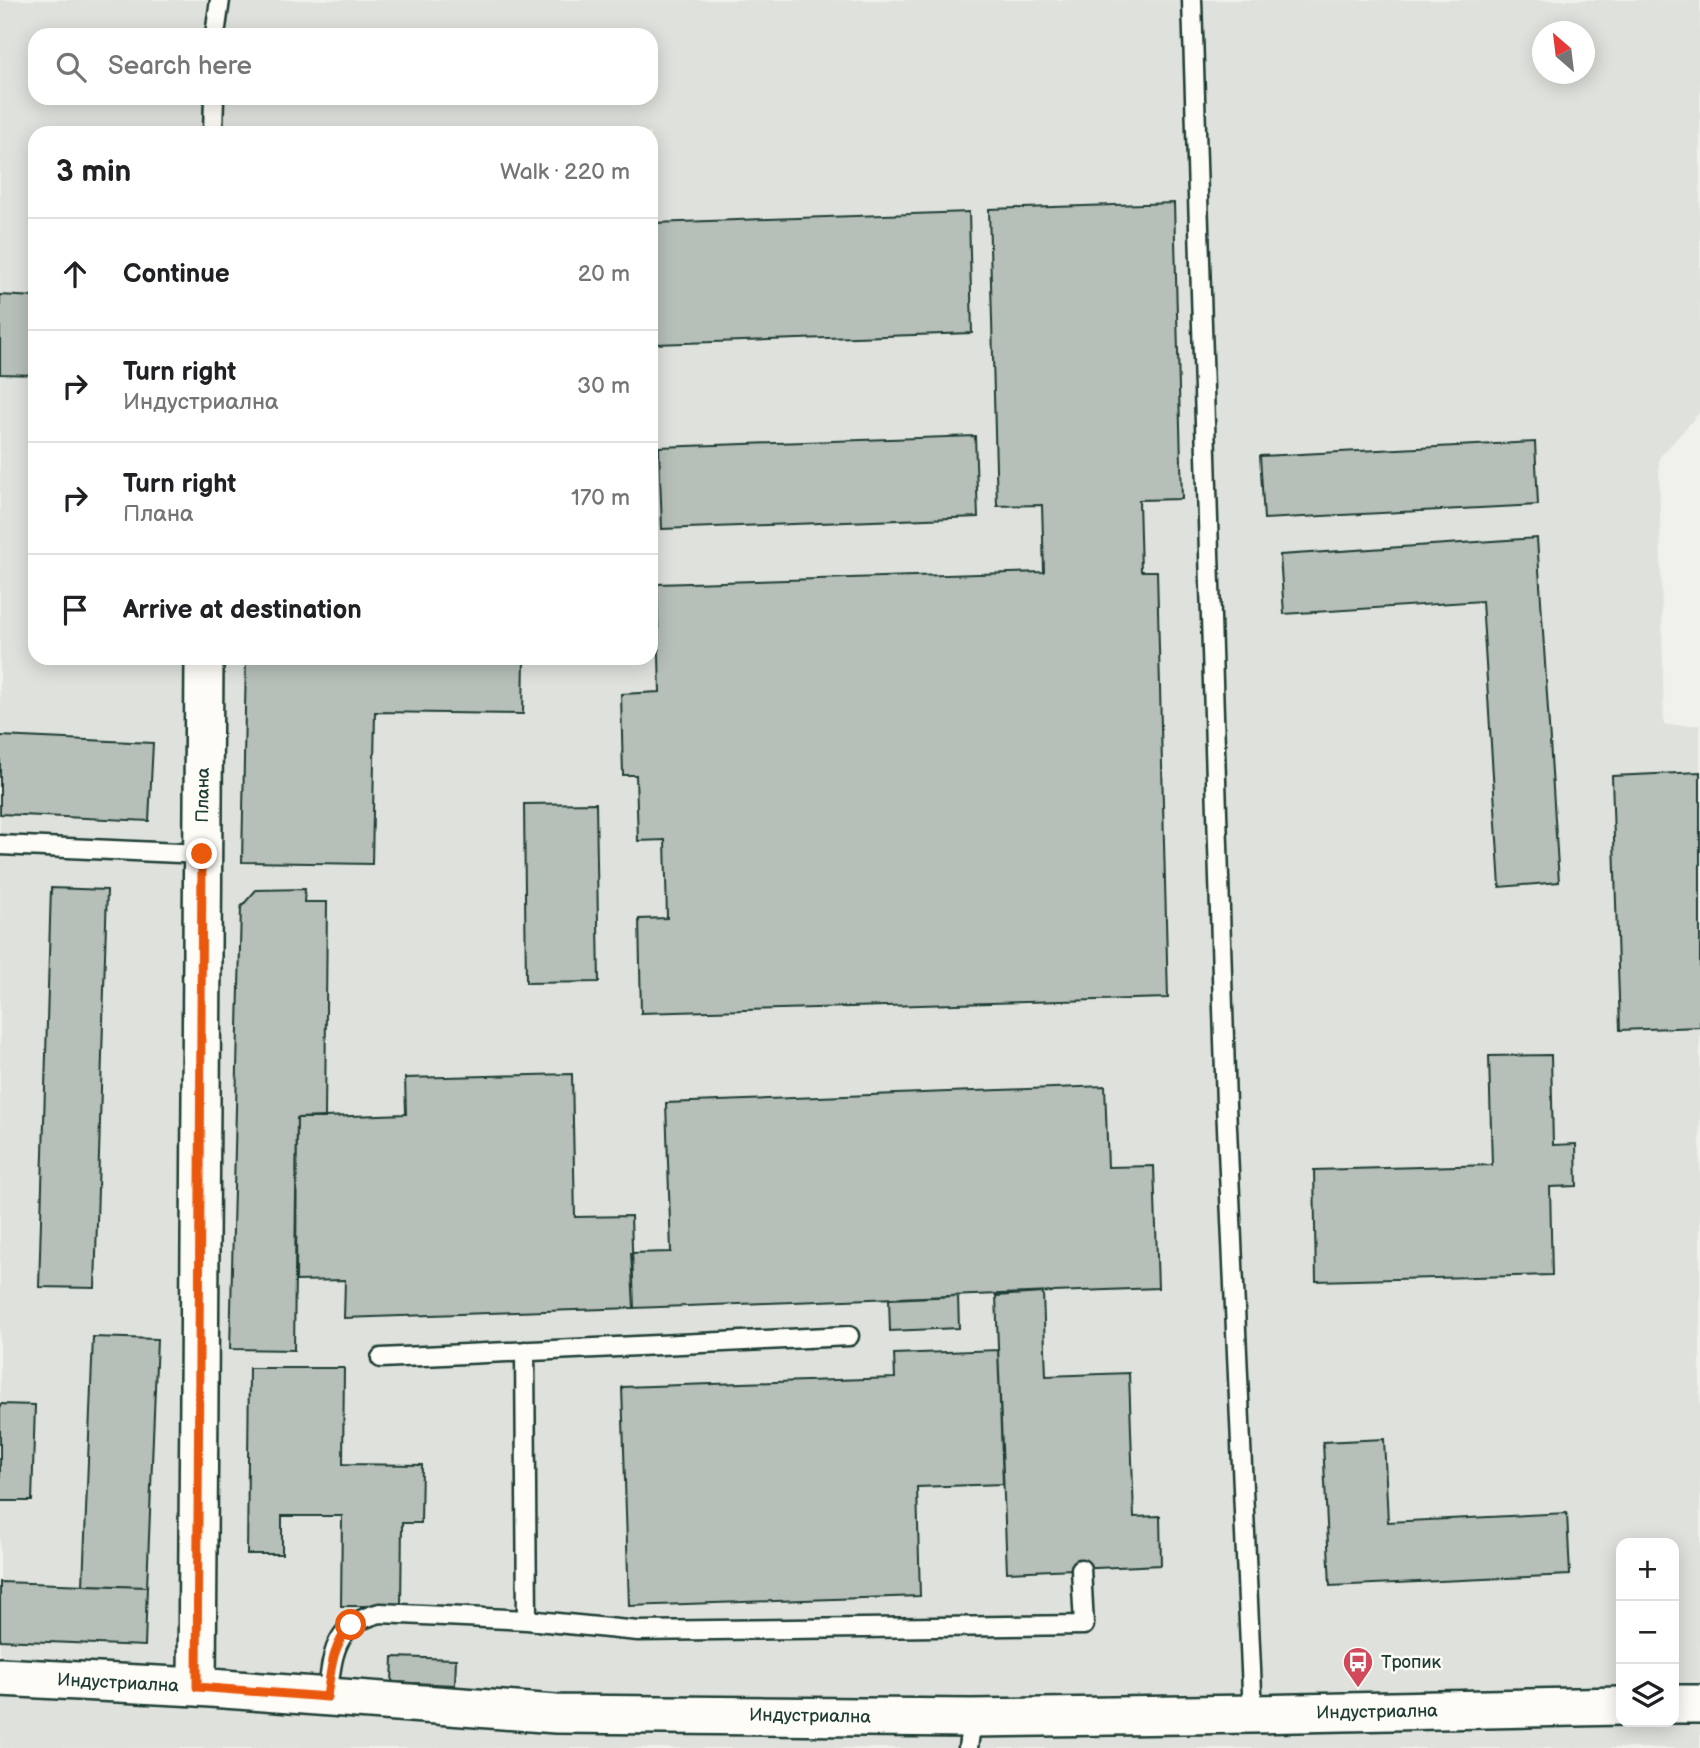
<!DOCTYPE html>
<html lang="en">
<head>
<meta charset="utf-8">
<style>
	body { margin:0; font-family:"Balsamiq Sans",sans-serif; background:#f2f2f2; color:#202124 }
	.controls { position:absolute; right:21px; bottom:21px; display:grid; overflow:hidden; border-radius:14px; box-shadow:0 4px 18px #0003 }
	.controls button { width:63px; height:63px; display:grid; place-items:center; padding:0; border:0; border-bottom:2px solid #e0e0e0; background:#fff; color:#202124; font:35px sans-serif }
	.compass { position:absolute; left:1532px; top:21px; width:63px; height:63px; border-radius:50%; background:#fff; box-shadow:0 4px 18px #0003; rotate:332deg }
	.stop { position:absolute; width:21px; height:21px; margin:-16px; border:5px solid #ea580c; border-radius:50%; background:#fff }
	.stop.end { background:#ea580c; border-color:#fff; box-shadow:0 2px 7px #0008 }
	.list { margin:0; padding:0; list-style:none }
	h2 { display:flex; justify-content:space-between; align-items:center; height:91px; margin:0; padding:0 28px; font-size:30px }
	h2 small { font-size:23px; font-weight:400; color:#757577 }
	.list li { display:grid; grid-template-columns:46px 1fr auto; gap:21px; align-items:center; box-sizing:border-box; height:112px; padding:0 28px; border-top:2px solid #e0e0e0 }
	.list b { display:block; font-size:26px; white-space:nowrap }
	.list p { margin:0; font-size:23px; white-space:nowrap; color:#757577 }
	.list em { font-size:23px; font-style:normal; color:#757577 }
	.icon { flex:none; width:38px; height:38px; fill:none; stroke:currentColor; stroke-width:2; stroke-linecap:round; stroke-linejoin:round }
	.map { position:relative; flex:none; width:1700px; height:1748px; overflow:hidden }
	.search { position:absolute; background:#fff; box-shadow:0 4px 18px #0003; left:28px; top:28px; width:630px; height:77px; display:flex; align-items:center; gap:18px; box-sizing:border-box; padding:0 24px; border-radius:21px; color:#757577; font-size:26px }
	.panel { position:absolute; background:#fff; box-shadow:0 4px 18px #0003; left:28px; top:126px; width:630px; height:539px; border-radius:21px }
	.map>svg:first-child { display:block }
</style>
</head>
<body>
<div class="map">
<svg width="1700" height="1748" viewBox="0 0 1700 1748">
	<rect width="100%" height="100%" fill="#f0f1eb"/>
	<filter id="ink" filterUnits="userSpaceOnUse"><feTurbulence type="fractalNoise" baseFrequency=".0143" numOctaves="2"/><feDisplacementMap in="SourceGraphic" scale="14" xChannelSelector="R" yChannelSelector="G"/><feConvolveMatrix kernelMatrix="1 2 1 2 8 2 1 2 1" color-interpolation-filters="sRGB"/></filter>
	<g filter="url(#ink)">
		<path fill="#dfe2dc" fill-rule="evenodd" d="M0,0H1700V412L1659,458L1664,725H1700V1748H0ZM1542,32H1584V74H1542ZM35,35H651V98H35ZM35,133H651V658H35ZM1621,1543H1674V1722H1621Z"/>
		<path fill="#b6bfb8" stroke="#1f3d34" stroke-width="2" d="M1174,203L1182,499L1139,500L1141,571H1157L1168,998L641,1013L639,919L667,918L665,840L638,841L636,775H623L621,694L660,692L657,584L1044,572L1042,505L997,506L989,209Z
			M969,212L972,333L656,344L653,223Z
			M0,295L35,297V375L0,374Z
			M975,436L978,517L662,529L659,447Z
			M1535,442L1538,505L1264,519L1260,456Z
			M1537,538L1559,882L1500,887L1482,601L1284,614L1280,555Z
			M246,658H524L523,714L375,712L372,864L242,862Z
			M0,736L153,743L149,821L0,814Z
			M1700,772V1027L1620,1030L1612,776Z
			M596,803L599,982L526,983L524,804Z
			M51,888L107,890L95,1288L39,1287Z
			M305,889L304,902H327L325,1118H297L294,1350L230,1349L241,907L256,890Z
			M1551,1055L1553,1145L1576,1144L1577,1186L1550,1187L1552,1275L1316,1281L1314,1170L1492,1165L1489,1056Z
			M572,1074L575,1217L631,1216L634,1308L344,1318L345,1280L296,1281L297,1118L406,1114L405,1078Z
			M1105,1086L1108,1167L1154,1166L1158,1288L634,1308L631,1253L671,1252L666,1103Z
			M1043,1293L1046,1376L1129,1373L1134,1517L1160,1516L1161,1565L1007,1572L996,1296Z
			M958,1296L959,1328L890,1331L889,1299Z
			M93,1337L157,1339L147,1587L83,1585Z
			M998,1350L1003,1484L917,1487L920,1596L629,1606L622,1387L895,1378L894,1354Z
			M249,1368H344L343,1464L422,1465L421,1523H402L401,1606H341L342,1516H282V1554H247Z
			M0,1404L35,1405L32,1501H0Z
			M1384,1439L1388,1522L1567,1513L1570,1575L1330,1586L1323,1442Z
			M0,1582L147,1587L145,1646L0,1640Z
			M393,1657L456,1659L455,1685L392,1682Z"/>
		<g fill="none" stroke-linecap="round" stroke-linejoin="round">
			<g stroke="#1f3d34" stroke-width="23">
				<path id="lane" d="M1192,0L1226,1105L1253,1714
					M215,35L220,0
					M213,133L214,98
					M0,845L202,854
					M525,1351L527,1620
					M381,1358L849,1336
					M327,1697C333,1655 332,1625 380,1613L527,1620L638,1631L1084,1625L1081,1569
					M968,1748L972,1718"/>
			</g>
			<g stroke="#1f3d34" stroke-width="42">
				<path id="street" d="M0,1677L197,1687L556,1714L972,1718L1253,1714L1621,1706
					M197,1687L204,658
					M1674,1704H1700"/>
			</g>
			<use href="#lane" stroke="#fdfcf7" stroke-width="18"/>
			<use href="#street" stroke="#fdfcf7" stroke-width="37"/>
		</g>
	</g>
	<g fill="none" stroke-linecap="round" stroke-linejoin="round" filter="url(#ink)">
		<path stroke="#ea580c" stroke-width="9" d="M202,854L197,1687L327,1697C331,1669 332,1646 351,1625"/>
	</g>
	<defs>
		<g id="bus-pin" transform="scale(1.575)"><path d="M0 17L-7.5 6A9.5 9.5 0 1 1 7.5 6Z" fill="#d1495b" stroke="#fdfcf7"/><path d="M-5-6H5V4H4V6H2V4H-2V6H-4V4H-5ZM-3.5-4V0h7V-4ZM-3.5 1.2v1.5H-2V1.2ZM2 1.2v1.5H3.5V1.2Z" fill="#fff"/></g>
	</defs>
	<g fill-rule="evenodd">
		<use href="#bus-pin" x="1358" y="1662"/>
	</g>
	<g text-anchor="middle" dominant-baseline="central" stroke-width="5" stroke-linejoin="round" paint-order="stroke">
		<g font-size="18" fill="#1f3d34" stroke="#fdfcf7">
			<text transform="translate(203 795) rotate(-89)">Плана</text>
			<text transform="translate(118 1683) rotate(3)">Индустриална</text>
			<text transform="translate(1377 1712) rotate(-1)">Индустриална</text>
			<text transform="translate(810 1716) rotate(1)">Индустриална</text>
		</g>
		<g font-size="18" fill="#1f3d34" stroke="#fdfcf7" text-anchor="start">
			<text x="1381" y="1662">Тропик</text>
		</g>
	</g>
</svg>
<div class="controls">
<button>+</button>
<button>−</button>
<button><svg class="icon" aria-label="layers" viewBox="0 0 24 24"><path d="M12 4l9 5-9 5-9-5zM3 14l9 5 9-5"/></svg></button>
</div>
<svg class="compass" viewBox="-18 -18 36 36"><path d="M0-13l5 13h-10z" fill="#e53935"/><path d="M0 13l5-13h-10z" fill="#757577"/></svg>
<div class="stop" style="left:351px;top:1625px"></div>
<div class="stop end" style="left:202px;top:854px"></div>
<div class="search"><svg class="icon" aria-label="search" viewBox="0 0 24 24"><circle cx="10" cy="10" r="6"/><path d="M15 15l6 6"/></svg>Search here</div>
<section class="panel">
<h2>3 min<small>Walk · 220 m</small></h2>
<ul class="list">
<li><svg class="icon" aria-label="ahead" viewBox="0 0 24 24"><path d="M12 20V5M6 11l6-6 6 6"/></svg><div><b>Continue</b></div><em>20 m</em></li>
<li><svg class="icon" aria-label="right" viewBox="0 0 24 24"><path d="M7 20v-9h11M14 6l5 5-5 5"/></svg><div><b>Turn right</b><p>Индустриална</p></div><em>30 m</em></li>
<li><svg class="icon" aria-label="right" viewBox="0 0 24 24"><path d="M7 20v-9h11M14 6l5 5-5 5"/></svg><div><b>Turn right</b><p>Плана</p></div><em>170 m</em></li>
<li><svg class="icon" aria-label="arrive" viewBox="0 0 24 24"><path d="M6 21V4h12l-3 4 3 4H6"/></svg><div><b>Arrive at destination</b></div></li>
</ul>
</section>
</div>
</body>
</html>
